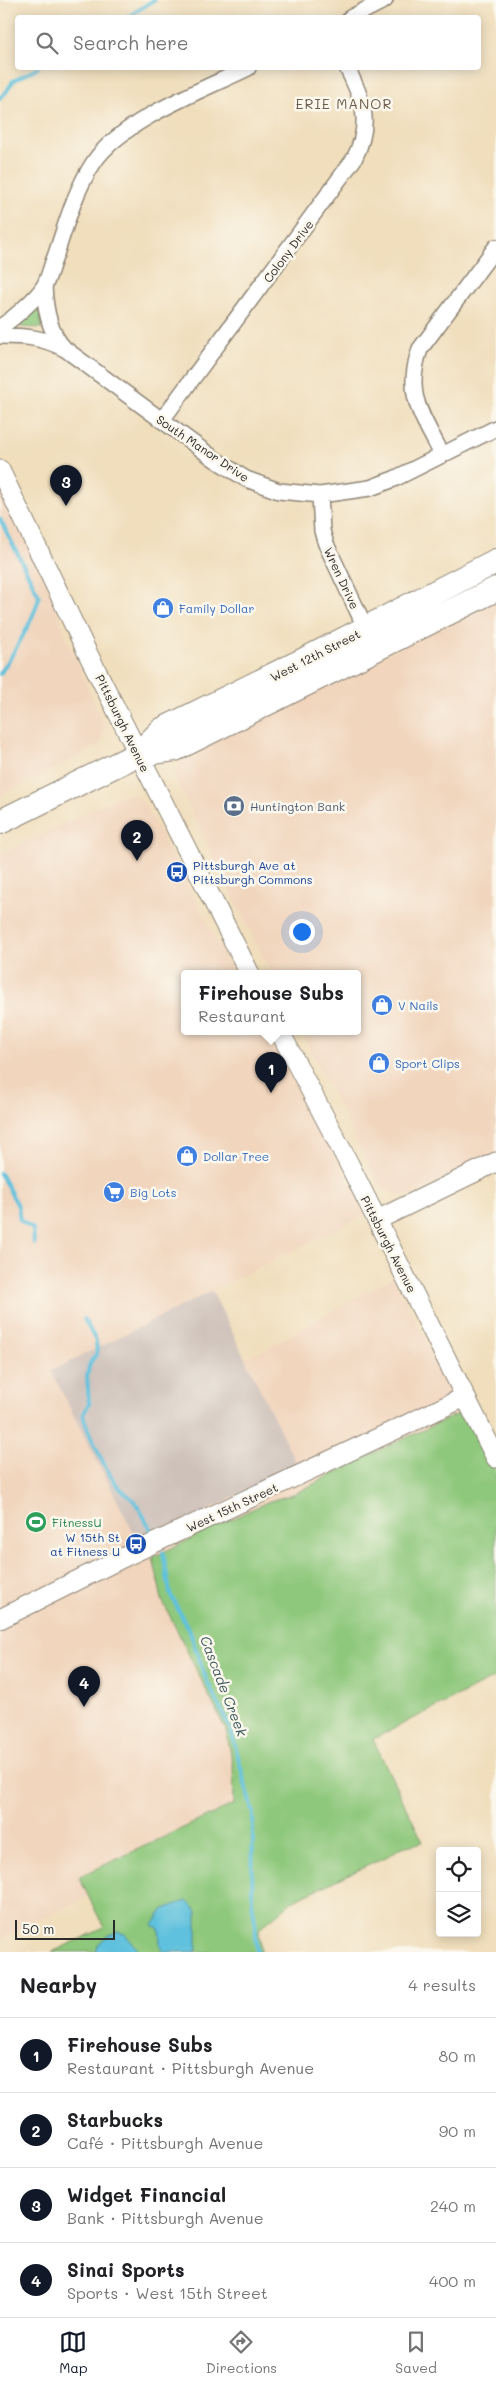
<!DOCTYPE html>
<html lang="en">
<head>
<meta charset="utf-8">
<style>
	body { margin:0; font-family:Mali,sans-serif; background:#f6f6f6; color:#202124 }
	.controls { position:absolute; right:15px; bottom:15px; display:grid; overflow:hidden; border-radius:5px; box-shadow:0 2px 12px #0003 }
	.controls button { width:45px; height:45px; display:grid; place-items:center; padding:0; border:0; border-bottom:1px solid #e0e0e0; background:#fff; color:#202124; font:25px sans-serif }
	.scale { position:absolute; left:15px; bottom:12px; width:100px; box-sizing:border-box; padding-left:5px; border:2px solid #2b2b2b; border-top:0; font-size:14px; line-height:18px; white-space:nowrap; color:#2b2b2b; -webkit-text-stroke:4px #fbf7ec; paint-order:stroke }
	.you { position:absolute; left:301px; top:931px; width:18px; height:18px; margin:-12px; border:4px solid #fff; border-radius:50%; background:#1a73e8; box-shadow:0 0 0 8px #1a73e833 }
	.badge { display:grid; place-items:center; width:32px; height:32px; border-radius:50%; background:#111827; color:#fff; font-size:16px; font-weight:700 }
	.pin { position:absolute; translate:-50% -41px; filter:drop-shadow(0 1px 2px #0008) }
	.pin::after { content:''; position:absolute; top:26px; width:18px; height:15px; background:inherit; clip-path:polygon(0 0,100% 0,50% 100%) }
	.popup { position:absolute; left:181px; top:970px; width:180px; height:65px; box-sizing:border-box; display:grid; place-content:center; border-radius:5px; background:#fff; filter:drop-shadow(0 1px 4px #0005); font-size:16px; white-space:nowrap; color:#757577 }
	.popup b { font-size:19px; color:#202124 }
	.popup::after { content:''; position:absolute; left:50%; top:100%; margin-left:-10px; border:10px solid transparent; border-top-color:#fff }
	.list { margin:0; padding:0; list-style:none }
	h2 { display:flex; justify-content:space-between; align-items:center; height:65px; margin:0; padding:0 20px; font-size:21px }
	h2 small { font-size:16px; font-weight:400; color:#757577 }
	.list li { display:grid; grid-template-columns:32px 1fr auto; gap:15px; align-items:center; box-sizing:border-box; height:75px; padding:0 20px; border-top:1px solid #e0e0e0 }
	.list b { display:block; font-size:19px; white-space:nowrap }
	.list p { margin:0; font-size:16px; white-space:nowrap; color:#757577 }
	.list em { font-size:16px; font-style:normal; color:#757577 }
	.icon { flex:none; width:28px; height:28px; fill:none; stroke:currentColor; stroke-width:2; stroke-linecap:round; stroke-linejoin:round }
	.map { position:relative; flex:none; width:496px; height:1952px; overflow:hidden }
	.search { position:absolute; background:#fff; box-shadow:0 2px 12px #0003; left:15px; right:15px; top:15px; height:55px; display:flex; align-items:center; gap:12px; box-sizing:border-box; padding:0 18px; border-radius:5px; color:#757577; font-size:19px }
	.sheet { height:365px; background:#fff }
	nav { display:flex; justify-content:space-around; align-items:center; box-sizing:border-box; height:70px; border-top:1px solid #e0e0e0; background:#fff; font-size:14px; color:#757577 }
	nav a { display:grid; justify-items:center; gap:2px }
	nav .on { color:#111827 }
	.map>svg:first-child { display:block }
</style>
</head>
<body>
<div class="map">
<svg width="496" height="1952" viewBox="0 0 496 1952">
	<rect width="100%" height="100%" fill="#fbf7ec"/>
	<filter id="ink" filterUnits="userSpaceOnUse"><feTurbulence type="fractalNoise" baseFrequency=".02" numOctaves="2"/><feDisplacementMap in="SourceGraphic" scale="10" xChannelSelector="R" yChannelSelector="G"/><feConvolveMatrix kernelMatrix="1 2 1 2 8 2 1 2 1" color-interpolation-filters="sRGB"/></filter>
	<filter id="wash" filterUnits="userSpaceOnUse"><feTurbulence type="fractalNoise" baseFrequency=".0096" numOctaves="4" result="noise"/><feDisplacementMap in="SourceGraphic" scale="20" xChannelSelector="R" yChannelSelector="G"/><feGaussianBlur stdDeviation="1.12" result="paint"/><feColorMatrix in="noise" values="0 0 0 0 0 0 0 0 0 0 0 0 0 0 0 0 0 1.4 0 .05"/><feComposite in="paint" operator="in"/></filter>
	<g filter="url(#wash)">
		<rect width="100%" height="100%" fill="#f0debc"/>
		<path fill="#f1d5bd" d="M0,488L55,600L68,642L105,727L99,746L0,796Z
			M496,600V1155L412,1195H397L386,1190L378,1183L301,1032H357V974H272L211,853L175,777L182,756Z
			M130,795L137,797L145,805L235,974H185V1032H266L367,1214L212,1291L244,1358L266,1349L393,1277L496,1473V1677L372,1739L189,1847L0,1940V854L121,796Z"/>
		<path fill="#cec1ba" d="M212,1291L297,1465L140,1545L51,1371Z"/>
		<path fill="#8ec87c" stroke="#5c7a54" d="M34,308L39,311L42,328L21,327L20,321Z
			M467,1410L496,1470V1677L373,1739L423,1842L402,1847L386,1857L294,1900L259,1929L261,1952H52L104,1928L79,1877L234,1804L233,1764L226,1730L162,1600L153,1557L267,1502L296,1493L388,1446Z"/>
		<path fill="#5fc1dd" stroke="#457684" d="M187,1901L197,1911V1949L195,1952H163L160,1945L159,1929L153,1925L163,1910L176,1904Z
			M117,1932L125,1934L140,1952H96C98,1941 107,1935 117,1932Z"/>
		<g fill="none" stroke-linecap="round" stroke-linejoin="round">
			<path stroke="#5fc1dd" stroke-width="4" d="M126,18L154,0
				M0,98L7,91L13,81L38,68
				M0,519L39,596C35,619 13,654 0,674
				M0,1173L18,1206L20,1220L33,1229L34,1244
				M84,1319L96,1341L97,1353L90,1363L87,1375L89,1404L83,1414C86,1429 107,1473 117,1485C122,1491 128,1495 134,1501C141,1509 146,1522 152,1532
				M163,1552L170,1594L190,1632L206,1679L231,1730L253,1814L252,1902L255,1921L257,1952"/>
		</g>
	</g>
	<g filter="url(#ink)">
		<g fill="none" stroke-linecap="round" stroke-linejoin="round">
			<g stroke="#8e8474" stroke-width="18">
				<path id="minor" d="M350,18L385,0
					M44,286C45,306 49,333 64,348
					M0,327C12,320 37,298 44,286C49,278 51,266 55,257C66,225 75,190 94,162C122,120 203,90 248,68
					M0,336C25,336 42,337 65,349L216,460L246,479L279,491L320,495L370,488L394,479L496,428
					M162,420L354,159C372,124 364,101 347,68
					M442,455C422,414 404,396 420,349L496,247
					M320,495L322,531L326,544L366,629"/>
			</g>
			<g stroke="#8e8474" stroke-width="21">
				<path id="tertiary" d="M0,470L87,652L250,974
					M280,1032L347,1160L496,1458
					M377,1220L496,1162
					M0,1619L118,1560L465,1397"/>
			</g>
			<g stroke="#8e8474" stroke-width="26">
				<path id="primary" d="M138,754L162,730L312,656L496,561
					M0,822L138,754L175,749L496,589"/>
			</g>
			<use href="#minor" stroke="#fff" stroke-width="15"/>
			<use href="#tertiary" stroke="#fff" stroke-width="19"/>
			<use href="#primary" stroke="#fff" stroke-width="24"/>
		</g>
	</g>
	<defs>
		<g id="shop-disc" transform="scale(1.125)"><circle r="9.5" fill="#3f7fe0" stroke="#fbf7ec"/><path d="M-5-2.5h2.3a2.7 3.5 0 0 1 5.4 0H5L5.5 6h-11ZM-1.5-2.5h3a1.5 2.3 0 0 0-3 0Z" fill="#fff"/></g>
		<g id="bank-disc" transform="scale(1.125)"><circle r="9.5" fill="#5c6f8a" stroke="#fbf7ec"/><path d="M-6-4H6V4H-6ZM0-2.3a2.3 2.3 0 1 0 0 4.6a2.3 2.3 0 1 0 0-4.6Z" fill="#fff"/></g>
		<g id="bus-disc" transform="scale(1.125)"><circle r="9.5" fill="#1a4fb4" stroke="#fbf7ec"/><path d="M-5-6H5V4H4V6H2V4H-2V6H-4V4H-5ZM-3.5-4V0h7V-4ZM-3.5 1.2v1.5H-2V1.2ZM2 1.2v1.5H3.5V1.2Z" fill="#fff"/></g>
		<g id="supermarket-disc" transform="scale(1.125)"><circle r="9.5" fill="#3f7fe0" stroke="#fbf7ec"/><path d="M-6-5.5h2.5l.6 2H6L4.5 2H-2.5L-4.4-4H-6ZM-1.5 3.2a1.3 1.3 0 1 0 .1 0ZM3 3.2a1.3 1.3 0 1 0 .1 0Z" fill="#fff"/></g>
		<g id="stadium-disc" transform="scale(1.125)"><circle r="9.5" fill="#2e9e5b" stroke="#fbf7ec"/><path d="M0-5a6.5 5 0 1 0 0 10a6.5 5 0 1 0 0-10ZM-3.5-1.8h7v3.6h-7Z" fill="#fff"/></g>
	</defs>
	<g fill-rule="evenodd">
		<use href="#shop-disc" x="163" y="608"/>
		<use href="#bank-disc" x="234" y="806"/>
		<use href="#bus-disc" x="177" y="872"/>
		<use href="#shop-disc" x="382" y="1005"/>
		<use href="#shop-disc" x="379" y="1063"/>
		<use href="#shop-disc" x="187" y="1156"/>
		<use href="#supermarket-disc" x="114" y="1192"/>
		<use href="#stadium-disc" x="36" y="1522"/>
		<use href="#bus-disc" x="136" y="1544"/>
	</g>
	<g text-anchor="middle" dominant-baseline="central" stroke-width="5" stroke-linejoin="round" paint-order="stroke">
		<g font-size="12" fill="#2b2b2b" stroke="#fbf7ec">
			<text transform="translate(288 251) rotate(-53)">Colony Drive</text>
			<text transform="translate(203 448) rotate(34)">South Manor Drive</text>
			<text transform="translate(342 578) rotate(65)">Wren Drive</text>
			<text transform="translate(315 655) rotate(-27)">West 12th Street</text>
			<text transform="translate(123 723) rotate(64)">Pittsburgh Avenue</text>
			<text transform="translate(389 1244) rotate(63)">Pittsburgh Avenue</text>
			<text transform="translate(232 1507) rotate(-25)">West 15th Street</text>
		</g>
		<g font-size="12" fill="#366cbe" stroke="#fbf7ec" text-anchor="start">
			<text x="179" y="608">Family Dollar</text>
			<text x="398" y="1005">V Nails</text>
			<text x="395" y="1063">Sport Clips</text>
			<text x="203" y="1156">Dollar Tree</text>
			<text x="130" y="1192">Big Lots</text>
		</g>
		<g font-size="12" fill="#4e5e75" stroke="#fbf7ec" text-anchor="start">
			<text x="250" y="806">Huntington Bank</text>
		</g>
		<g font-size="12" fill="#164399" stroke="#fbf7ec" text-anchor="start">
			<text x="193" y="865">Pittsburgh Ave at<tspan x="193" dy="14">Pittsburgh Commons</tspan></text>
			<text x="120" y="1537" text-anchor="end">W 15th St<tspan x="120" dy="14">at Fitness U</tspan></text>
		</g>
		<g font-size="12" fill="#27864d" stroke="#fbf7ec" text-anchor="start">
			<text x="52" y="1522">FitnessU</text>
		</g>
		<g font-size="14" letter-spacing="1" fill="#6c5e4d" stroke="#fbf7ec">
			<text x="344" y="103">ERIE MANOR</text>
		</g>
		<g font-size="14" font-style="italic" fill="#3b5860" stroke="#fbf7ec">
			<text transform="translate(224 1686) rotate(69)">Cascade Creek</text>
		</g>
	</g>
</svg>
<div class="controls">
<button><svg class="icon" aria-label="locate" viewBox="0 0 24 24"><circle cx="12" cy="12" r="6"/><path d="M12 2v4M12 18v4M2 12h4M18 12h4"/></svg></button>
<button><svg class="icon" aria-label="layers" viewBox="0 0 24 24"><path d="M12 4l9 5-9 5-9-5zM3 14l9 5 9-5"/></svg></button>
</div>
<div class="scale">50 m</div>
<div class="you"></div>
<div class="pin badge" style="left:271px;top:1093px">1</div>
<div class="popup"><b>Firehouse Subs</b>Restaurant</div>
<div class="pin badge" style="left:137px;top:861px">2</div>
<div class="pin badge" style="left:66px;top:506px">3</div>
<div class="pin badge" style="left:84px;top:1707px">4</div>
<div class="search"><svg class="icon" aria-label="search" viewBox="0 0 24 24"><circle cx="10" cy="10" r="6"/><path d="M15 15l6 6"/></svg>Search here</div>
</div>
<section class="sheet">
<h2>Nearby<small>4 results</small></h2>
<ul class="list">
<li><span class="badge">1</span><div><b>Firehouse Subs</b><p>Restaurant · Pittsburgh Avenue</p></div><em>80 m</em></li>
<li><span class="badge">2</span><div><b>Starbucks</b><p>Café · Pittsburgh Avenue</p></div><em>90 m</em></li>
<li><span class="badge">3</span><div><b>Widget Financial</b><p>Bank · Pittsburgh Avenue</p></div><em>240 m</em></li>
<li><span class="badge">4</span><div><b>Sinai Sports</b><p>Sports · West 15th Street</p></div><em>400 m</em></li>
</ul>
</section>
<nav>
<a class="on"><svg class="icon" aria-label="map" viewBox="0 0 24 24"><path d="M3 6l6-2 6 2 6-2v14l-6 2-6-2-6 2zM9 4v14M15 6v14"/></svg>Map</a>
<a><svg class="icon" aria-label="directions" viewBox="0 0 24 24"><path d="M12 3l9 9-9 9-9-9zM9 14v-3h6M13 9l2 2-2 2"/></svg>Directions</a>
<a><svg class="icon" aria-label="saved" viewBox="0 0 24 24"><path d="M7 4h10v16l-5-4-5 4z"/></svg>Saved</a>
</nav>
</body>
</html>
